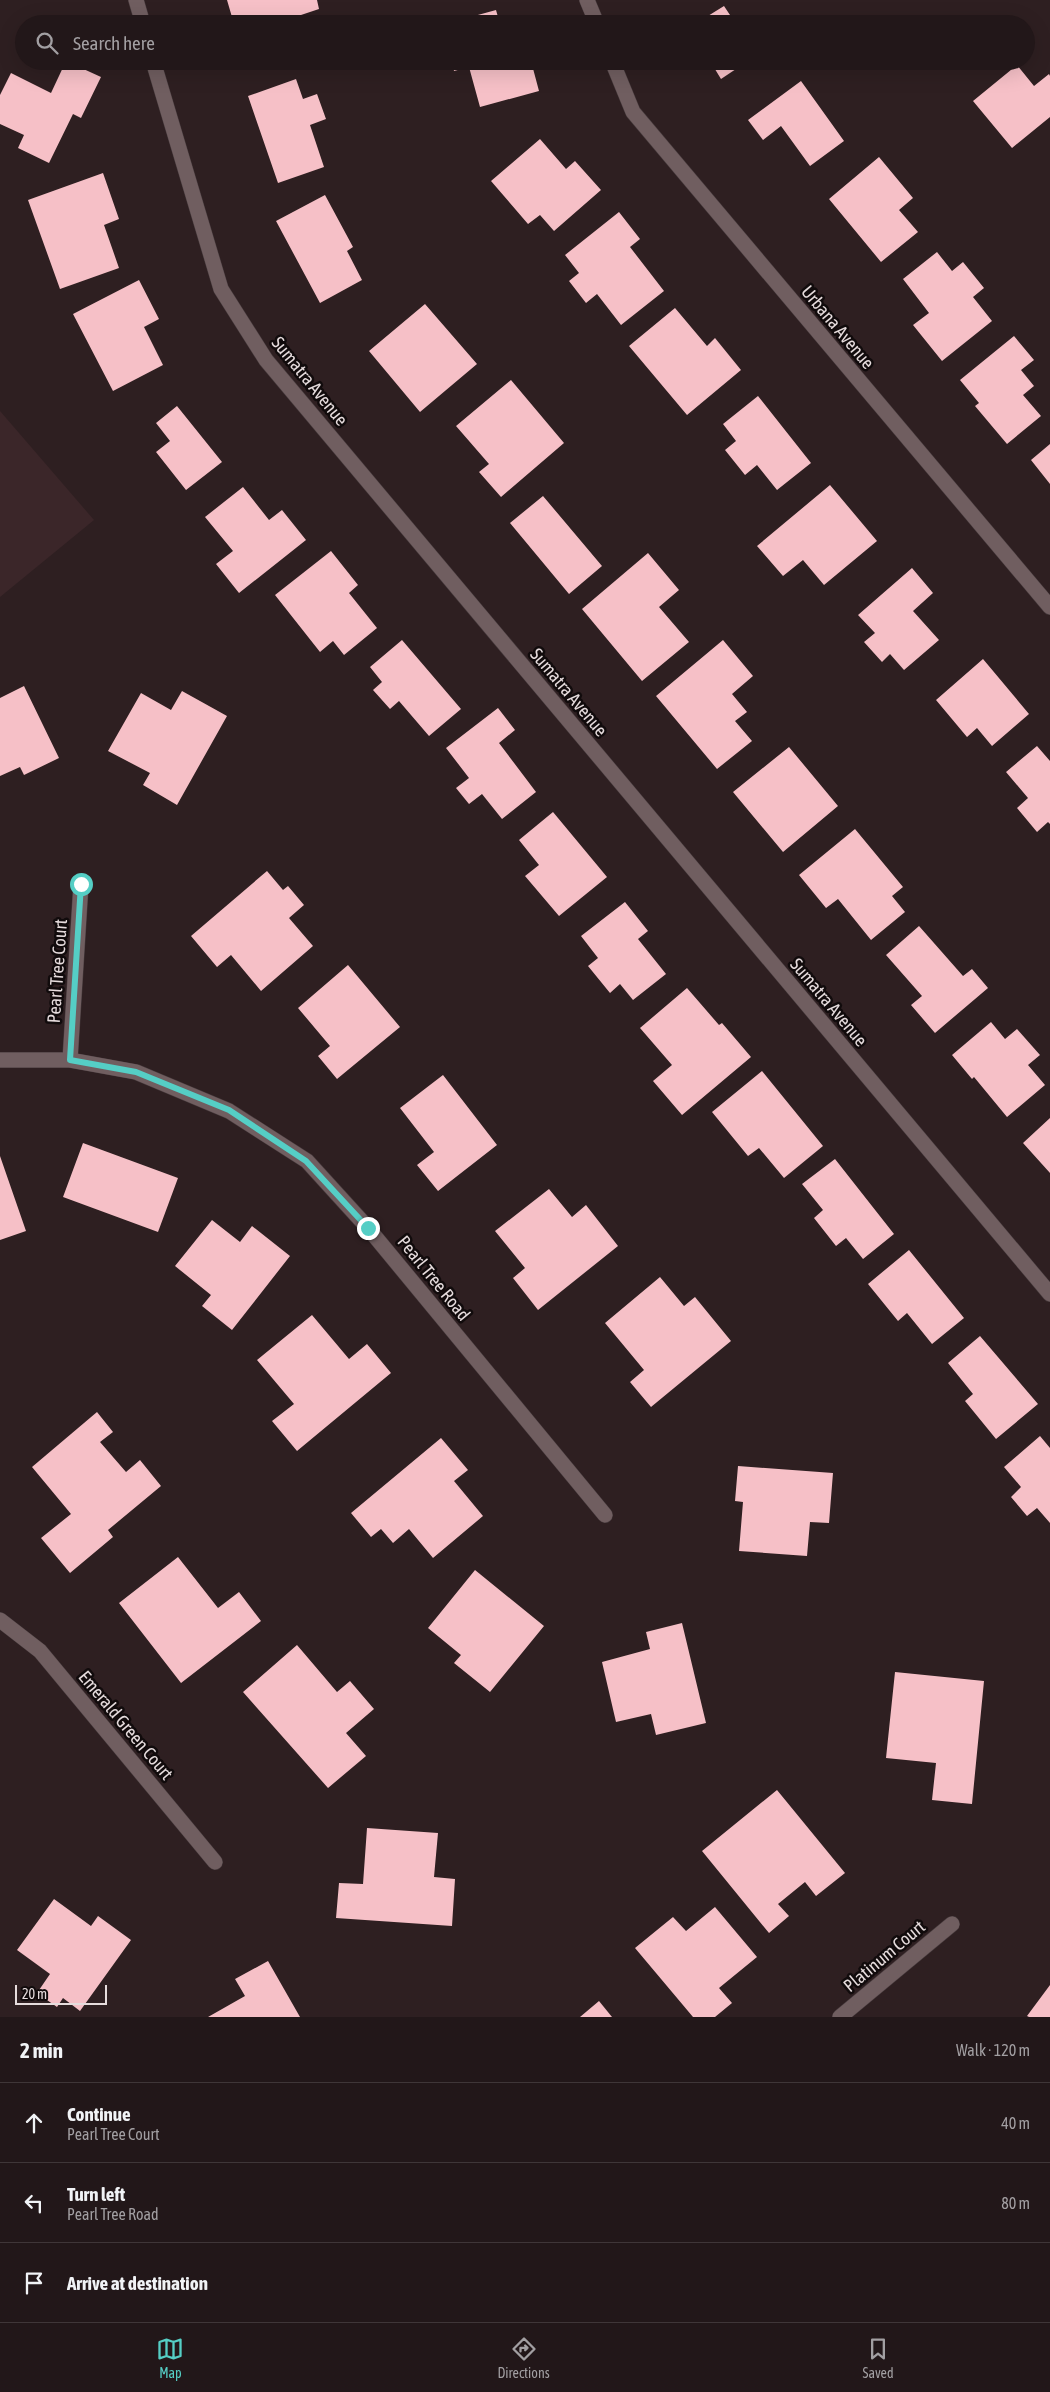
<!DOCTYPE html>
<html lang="en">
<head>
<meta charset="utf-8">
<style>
	body { margin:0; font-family:"Asap Condensed",sans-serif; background:#2e2426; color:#f1f3f6 }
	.scale { position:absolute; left:15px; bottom:12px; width:92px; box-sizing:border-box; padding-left:5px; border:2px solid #e6dcdd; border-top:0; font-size:14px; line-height:18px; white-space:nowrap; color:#e6dcdd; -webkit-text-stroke:4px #110b0c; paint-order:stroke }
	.stop { position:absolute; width:15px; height:15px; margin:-11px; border:4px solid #55cec5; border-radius:50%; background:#fff }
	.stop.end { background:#55cec5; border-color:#fff; box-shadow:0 1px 5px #0008 }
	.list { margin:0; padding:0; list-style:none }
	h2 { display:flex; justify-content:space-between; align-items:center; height:65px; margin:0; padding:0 20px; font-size:21px }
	h2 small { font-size:16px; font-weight:400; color:#a29fa2 }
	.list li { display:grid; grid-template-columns:32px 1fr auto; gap:15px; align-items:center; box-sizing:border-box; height:80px; padding:0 20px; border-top:1px solid #3f3638 }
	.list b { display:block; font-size:19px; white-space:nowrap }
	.list p { margin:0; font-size:16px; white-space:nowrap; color:#a29fa2 }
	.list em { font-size:16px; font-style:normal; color:#a29fa2 }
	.icon { flex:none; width:28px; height:28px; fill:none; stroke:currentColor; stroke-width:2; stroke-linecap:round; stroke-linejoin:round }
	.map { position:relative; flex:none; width:1050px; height:2017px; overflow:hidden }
	.search { position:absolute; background:#221719; box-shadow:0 5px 20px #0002; left:15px; right:15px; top:15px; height:55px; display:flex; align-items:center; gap:12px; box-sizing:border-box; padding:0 18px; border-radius:28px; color:#a29fa2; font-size:19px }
	.sheet { height:305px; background:#221719 }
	nav { display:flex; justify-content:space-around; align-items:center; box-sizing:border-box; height:70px; border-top:1px solid #3f3638; background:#221719; font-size:14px; color:#a29fa2 }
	nav a { display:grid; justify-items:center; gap:2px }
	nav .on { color:#55cec5 }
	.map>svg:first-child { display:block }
</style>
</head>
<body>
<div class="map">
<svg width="1050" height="2017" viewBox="0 0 1050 2017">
	<rect width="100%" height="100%" fill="#2e1f21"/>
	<path fill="#3b2629" d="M0,411L94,520L0,597Z"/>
	<path fill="#f6c0c7" d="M227,0H317L319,9L298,16L300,24H234Z
		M724,6L734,21L741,17L746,24H695Z
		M496,10L500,24H457L456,21Z
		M66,61L101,77L81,118L73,114L49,163L18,148L24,135L0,124V95L11,73L51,93Z
		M452,61H531L539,91L480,107L469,67L454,71Z
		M710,61H748L721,79Z
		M1017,65L1034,86L1049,74L1050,76V117L1012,148L973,101Z
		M296,79L303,99L317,94L326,119L310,125L324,167L278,183L248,96Z
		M801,81L844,141L810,166L781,126L763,140L748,120Z
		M540,139L566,169L575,161L601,190L554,231L540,215L528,224L491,181Z
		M879,157L913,198L899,210L918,232L881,262L829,199Z
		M103,173L119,219L104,225L119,268L60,289L28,200Z
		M325,195L353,247L347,251L362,280L320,303L276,221Z
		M619,212L640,239L630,247L664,291L621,325L597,294L586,303L569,281L579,273L565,255Z
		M937,252L952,271L963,262L984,288L973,297L992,321L942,361L913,325L929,313L903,279Z
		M139,280L159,319L144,327L163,365L113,391L73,314Z
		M425,304L477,364L420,412L369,351Z
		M675,308L707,346L715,338L741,370L687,415L629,346Z
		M1014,336L1034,360L1021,370L1034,386L1023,395L1041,416L1007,444L975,406L979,403L960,380Z
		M511,380L564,443L501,497L479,472L489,464L456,426Z
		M758,396L811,463L777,490L757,465L745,475L725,450L736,441L723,424Z
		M177,406L222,462L186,490L156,452L170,441L156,423Z
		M1050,444V484L1031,460Z
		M830,485L877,541L824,585L803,560L783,576L757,546Z
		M243,487L269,520L282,510L306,540L239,593L216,564L233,551L205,517Z
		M543,496L602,566L569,594L510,523Z
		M331,551L358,585L349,593L377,628L344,655L333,641L320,652L275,595Z
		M648,553L679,590L659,607L689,642L642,681L582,609Z
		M912,568L933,593L913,611L939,640L904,670L890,654L882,662L864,642L875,633L858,615Z
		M402,640L461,709L429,736L399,701L390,709L373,690L382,682L370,667Z
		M723,640L753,676L732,694L747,712L735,721L752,741L717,769L656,696Z
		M983,659L1029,714L992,746L977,728L967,737L936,700Z
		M24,686L59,758L24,775L20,767L0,776V698Z
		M182,691L227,716L177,805L143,785L150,773L108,751L141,693L171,710Z
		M498,708L515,730L499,743L536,792L502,819L482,794L469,804L456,788L469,778L446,748Z
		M1037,746L1050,761V824L1048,822L1037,832L1017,808L1028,798L1006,772Z
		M789,747L838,806L783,852L733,792Z
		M553,812L607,877L559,916L525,876L539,865L519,840Z
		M855,829L903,887L892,896L905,912L871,940L838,899L826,908L799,875Z
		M267,871L283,890L288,886L304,905L289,918L313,946L261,991L231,955L217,967L191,936Z
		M625,902L648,931L638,939L666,974L633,1000L620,984L610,993L588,966L598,958L581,936Z
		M919,926L963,976L972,969L988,988L935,1033L911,1005L922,996L886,955Z
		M348,965L400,1027L337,1079L318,1056L330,1046L298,1008Z
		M687,988L719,1025L722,1023L751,1057L682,1115L653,1081L672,1065L640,1028Z
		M991,1022L1005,1039L1017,1029L1040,1055L1028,1065L1045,1085L1007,1117L974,1077L972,1079L952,1055Z
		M762,1071L823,1146L784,1178L759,1148L748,1156L712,1112Z
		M443,1075L497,1145L438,1191L417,1165L434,1152L400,1108Z
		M1050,1118V1173L1023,1143Z
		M83,1143L178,1178L158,1232L63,1197Z
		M0,1156L26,1231L0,1240Z
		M835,1159L894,1234L863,1259L846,1238L836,1246L814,1218L823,1210L802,1184Z
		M549,1189L572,1217L586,1205L618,1246L538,1310L513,1278L525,1268L495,1231Z
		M212,1220L240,1242L252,1226L290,1256L232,1330L202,1306L211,1295L175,1266Z
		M909,1250L964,1318L932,1344L907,1313L898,1321L868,1284Z
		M660,1277L684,1306L695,1297L731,1341L651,1407L630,1382L644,1370L605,1323Z
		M312,1315L349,1359L367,1344L391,1373L297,1451L272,1421L294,1404L257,1360Z
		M980,1336L1038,1404L996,1439L965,1401L973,1394L948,1363Z
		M97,1412L113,1432L100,1442L126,1472L140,1460L161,1486L108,1530L113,1537L70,1573L41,1538L71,1514L32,1467Z
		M1040,1436L1050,1448V1523L1037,1508L1027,1516L1011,1497L1021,1487L1004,1467Z
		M441,1438L468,1470L454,1481L483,1516L433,1558L409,1529L393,1543L381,1529L371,1537L351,1513Z
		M738,1466L833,1473L829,1523L810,1522L807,1556L739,1551L743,1502L735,1501Z
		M178,1557L218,1608L239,1592L261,1621L181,1683L119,1603Z
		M475,1570L544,1626L490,1692L454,1663L461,1655L428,1628Z
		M682,1623L706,1723L656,1735L651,1714L616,1722L602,1662L650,1649L646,1632Z
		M297,1645L337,1692L350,1681L374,1709L346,1733L366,1756L328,1788L243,1692Z
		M895,1672L984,1681L972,1804L932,1800L936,1763L886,1758Z
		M777,1790L845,1873L816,1896L805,1882L778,1904L789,1916L769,1933L702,1851Z
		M367,1828L438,1833L434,1877L455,1879L452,1926L336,1918L339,1883L363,1884Z
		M54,1899L91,1926L98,1916L131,1940L80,2011L63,1998L57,2007L37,1993L50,1974L17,1950Z
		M715,1907L757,1957L719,1988L732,2003L715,2017H693L635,1948L673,1917L686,1931Z
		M268,1961L300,2017H208L245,1996L235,1979Z
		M1050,1985V2017H1029L1027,2016Z
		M599,2001L612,2017H580Z"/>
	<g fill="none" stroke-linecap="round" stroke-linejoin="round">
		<g stroke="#473b3d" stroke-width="16">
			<path id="minor" d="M136,0L143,24
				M587,0L597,24
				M153,61L221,289L266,360L1050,1294
				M612,61L633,112L1050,607
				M0,1060H70L136,1072L229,1111L307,1161L368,1228L605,1515
				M70,1060L81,884
				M0,1620L40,1651L215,1862
				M840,2017L952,1924"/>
		</g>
		<use href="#minor" stroke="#705e60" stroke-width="15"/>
	</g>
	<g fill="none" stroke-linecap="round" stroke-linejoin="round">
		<path stroke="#55cec5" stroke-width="6" d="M81,884L70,1060L136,1072L229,1110L306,1161L368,1228"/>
	</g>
	<g text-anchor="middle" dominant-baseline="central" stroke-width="5" stroke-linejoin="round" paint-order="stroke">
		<g font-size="18" fill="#e6dcdd" stroke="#110b0c">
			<text transform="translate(838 327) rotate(50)">Urbana Avenue</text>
			<text transform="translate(310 381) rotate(51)">Sumatra Avenue</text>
			<text transform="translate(569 692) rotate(50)">Sumatra Avenue</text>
			<text transform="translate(57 971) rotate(-86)">Pearl Tree Court</text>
			<text transform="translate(829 1002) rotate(50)">Sumatra Avenue</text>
			<text transform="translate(434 1278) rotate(51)">Pearl Tree Road</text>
			<text transform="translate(126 1725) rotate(50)">Emerald Green Court</text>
			<text transform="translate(884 1956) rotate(-40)">Platinum Court</text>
		</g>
	</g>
</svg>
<div class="scale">20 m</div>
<div class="stop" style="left:81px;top:884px"></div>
<div class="stop end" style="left:368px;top:1228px"></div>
<div class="search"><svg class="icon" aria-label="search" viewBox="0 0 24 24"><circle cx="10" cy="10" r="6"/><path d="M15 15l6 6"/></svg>Search here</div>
</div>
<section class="sheet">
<h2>2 min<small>Walk · 120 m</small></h2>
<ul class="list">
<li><svg class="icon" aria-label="ahead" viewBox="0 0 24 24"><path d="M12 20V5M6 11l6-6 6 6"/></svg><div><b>Continue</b><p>Pearl Tree Court</p></div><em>40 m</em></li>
<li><svg class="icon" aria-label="left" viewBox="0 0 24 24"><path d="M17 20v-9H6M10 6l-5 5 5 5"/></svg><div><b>Turn left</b><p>Pearl Tree Road</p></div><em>80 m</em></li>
<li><svg class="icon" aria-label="arrive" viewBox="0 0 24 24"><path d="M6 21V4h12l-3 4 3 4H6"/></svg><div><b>Arrive at destination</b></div></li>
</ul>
</section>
<nav>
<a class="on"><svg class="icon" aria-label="map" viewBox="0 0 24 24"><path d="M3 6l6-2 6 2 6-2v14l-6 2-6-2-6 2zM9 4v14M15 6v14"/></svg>Map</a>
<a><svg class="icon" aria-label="directions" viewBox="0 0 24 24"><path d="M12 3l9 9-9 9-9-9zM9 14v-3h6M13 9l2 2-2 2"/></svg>Directions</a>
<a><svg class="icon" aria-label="saved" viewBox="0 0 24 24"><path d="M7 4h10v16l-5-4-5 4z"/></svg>Saved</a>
</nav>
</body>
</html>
